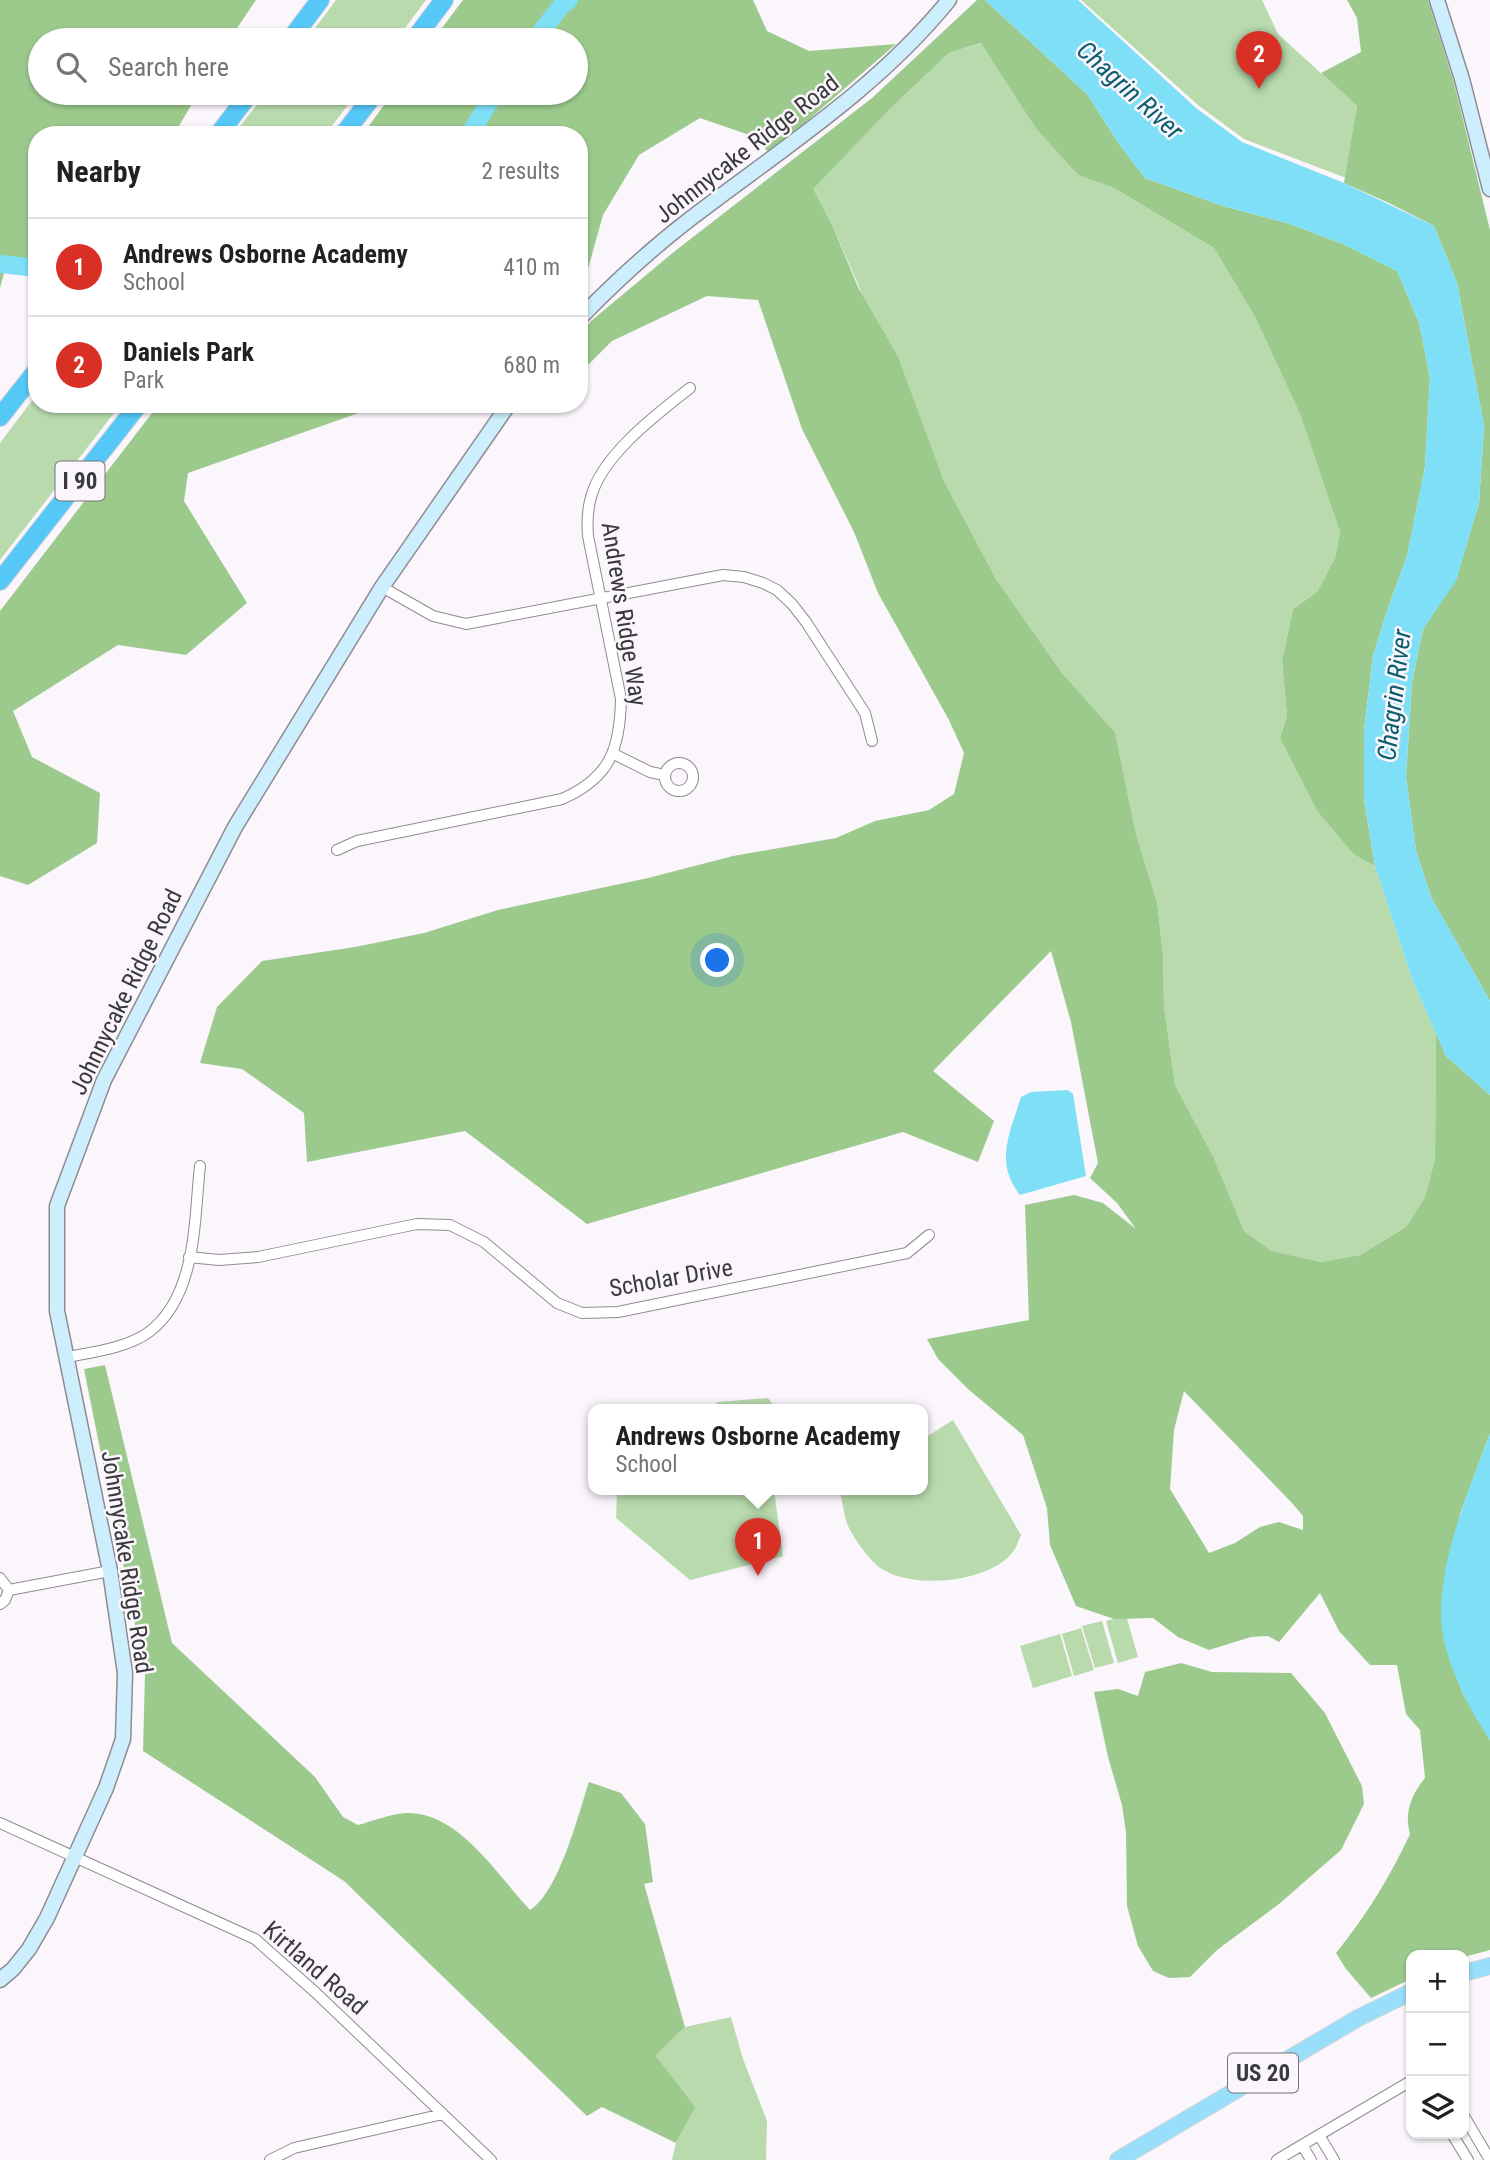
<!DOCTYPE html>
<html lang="en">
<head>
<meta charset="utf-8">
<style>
	body { margin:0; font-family:"Roboto Condensed",sans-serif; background:#f2f2f2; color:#202124 }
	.controls { position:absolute; right:21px; bottom:21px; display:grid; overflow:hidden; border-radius:14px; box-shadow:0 2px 5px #0004 }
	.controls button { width:63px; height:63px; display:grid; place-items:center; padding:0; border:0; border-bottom:2px solid #e0e0e0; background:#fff; color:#202124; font:35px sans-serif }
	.you { position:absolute; left:718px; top:961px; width:24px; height:24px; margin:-18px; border:5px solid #fff; border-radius:50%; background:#1a73e8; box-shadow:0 0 0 10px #1a73e833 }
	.badge { display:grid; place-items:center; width:46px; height:46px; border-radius:50%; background:#d93025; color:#fff; font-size:23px; font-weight:700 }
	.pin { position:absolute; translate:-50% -58px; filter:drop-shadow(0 2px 4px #0008) }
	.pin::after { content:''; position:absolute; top:37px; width:24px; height:21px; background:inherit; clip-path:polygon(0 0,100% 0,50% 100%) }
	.popup { position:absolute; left:588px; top:1404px; width:340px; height:91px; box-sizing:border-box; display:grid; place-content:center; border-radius:14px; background:#fff; filter:drop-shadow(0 2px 5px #0005); font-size:23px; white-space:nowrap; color:#757577 }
	.popup b { font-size:26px; color:#202124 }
	.popup::after { content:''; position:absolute; left:50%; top:100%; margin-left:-14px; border:14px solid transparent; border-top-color:#fff }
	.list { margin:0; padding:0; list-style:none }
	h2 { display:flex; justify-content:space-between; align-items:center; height:91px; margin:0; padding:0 28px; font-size:30px }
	h2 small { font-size:23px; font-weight:400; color:#757577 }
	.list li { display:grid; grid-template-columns:46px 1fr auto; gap:21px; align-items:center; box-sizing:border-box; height:98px; padding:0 28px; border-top:2px solid #e0e0e0 }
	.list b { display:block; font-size:26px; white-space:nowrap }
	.list p { margin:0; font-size:23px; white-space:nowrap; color:#757577 }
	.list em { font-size:23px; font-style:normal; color:#757577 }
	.icon { flex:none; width:38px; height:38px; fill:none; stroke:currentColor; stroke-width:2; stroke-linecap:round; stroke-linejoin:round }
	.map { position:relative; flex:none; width:1490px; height:2160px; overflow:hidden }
	.search { position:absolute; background:#fff; box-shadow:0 2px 5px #0004; left:28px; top:28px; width:560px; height:77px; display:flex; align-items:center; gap:18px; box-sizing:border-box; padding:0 24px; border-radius:38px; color:#757577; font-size:26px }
	.panel { position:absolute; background:#fff; box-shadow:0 2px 5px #0004; left:28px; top:126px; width:560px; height:287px; border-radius:28px }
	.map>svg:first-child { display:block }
</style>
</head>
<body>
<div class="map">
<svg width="1490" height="2160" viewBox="0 0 1490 2160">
	<rect width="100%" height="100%" fill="#faf6fc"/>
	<path fill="#b8daad" d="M336,0H426L396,40H306Z
		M1081,0H1262L1278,34L1357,106L1346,178L1244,139L1198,105Z
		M982,43L1037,130L1078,175L1114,188L1214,248L1255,317L1300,414L1340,532L1335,558L1317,592L1293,609L1282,661L1287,716L1280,738L1317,811L1353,854L1375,866L1412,979L1436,1033L1435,1159L1425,1197L1406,1227L1360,1255L1321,1262L1272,1251L1244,1231L1213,1156L1175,1085L1164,1006L1163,954L1157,902L1136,834L1115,732L1062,673L996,579L943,479L833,227L812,189L890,109L949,53Z
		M266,93H357L325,135H233Z
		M37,394V404H121L0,560V443Z
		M768,1398L777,1410H708L718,1402Z
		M953,1420L1021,1535C1018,1542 1016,1549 1011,1554C987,1583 909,1590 879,1567C869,1559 855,1540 849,1528C844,1518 843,1503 840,1492L922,1490L923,1439Z
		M617,1490H774L783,1556L690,1580L616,1518Z
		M1126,1615L1138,1657L1118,1663L1106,1621Z
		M1102,1621L1114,1663L1095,1668L1082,1626Z
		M1081,1628L1094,1670L1074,1676L1062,1634Z
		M1060,1634L1072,1676L1033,1688L1020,1646Z
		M731,2017L743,2059L767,2121L766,2160H672L676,2143L694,2107L656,2056L685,2027Z"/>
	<path fill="#9cca8d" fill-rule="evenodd" d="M0,0H256L229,40H40V93H198L174,135H37V268L6,266L0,288Z
		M463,0H753L767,31L809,51L896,44L769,154L758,138L700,118L639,155L603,215L579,301V135H362L393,93H576V40H433Z
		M977,0H985L1087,94L1119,144L1145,178L1223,206L1287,223L1343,244L1397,271L1419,322L1430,378L1425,467L1407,556L1387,611L1373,656L1364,730V799L1375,866L1353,854L1317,811L1280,738L1287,716L1282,661L1293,609L1317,592L1335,558L1340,532L1300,414L1255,317L1214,248L1114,188L1078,175L1037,130L981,43L949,53L890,109L813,189L833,227L858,287L898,357L943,479L996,579L1062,673L1115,732L1136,834L1157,902L1163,954L1164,1006L1175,1085L1213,1156L1244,1231L1272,1251L1321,1262L1360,1255L1406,1227L1425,1197L1435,1159L1436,1033L1446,1056L1490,1095V1433L1460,1514L1447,1650L1463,1694L1490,1740V1950L1464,1957V1955H1411V1979L1371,1998L1346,1969L1336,1953C1366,1916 1390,1877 1410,1834C1404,1813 1411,1795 1425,1778L1420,1730L1406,1714L1397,1665H1370L1339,1631L1320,1593L1279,1642L1268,1636L1251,1637L1209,1650L1178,1637L1153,1618L1114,1619L1076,1606L1050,1545L1047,1508L1023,1435L968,1389L938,1359L927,1339L1029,1320L1025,1205L1074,1195L1103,1203L1136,1229L1117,1203L1090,1178L1098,1163L1071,1022L1051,951L933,1071L994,1121L978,1162L903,1132L587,1224L465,1131L307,1162L304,1113L242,1069L200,1063L217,1007L262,961L355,947L424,933L498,910L648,878L733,856L836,838L875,821L929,810L954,794L964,753L949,720L878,593L854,532L802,429L758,300L707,296L612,341L579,374V335L591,321L675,251L872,98ZM1184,1391L1292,1503L1303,1516V1530L1279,1522L1260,1527L1235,1543L1209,1553L1170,1489L1174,1430Z
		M1347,0H1428L1454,83L1490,230V1001L1431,897L1416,851L1406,777L1412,682L1423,629L1456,580L1479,503L1484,426L1457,283L1434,226L1389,203L1344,183L1357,106L1321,73L1361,52L1357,18Z
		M159,404H378L370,409L188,473L184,501L247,603L186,655L118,645L13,711L32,757L100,793L97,843L28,885L0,876V611Z
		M105,1365L172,1643L315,1777L343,1817L358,1825C373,1821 390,1814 405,1813C458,1810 498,1876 530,1910C559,1892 578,1815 589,1782L621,1793L645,1824L653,1882L644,1884L685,2027L656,2056L695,2107L676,2143L602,2107L587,2116L344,1881L143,1751L145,1674L84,1369Z
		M1181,1663L1212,1672L1291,1673L1325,1713L1333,1729L1362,1786L1364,1804L1341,1850L1279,1904L1217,1950L1190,1977L1169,1978L1153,1971L1138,1946L1127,1906L1126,1832L1122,1805L1108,1757L1094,1692L1118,1689L1138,1696L1145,1672Z"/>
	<path fill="#7edff6" d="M985,0H1078L1196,108L1242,142L1344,183L1434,226L1457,283L1484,426L1479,503L1456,581L1423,629L1412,682L1406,777L1416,851L1431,897L1490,1001V1095L1446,1056L1412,979L1375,866L1364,799V730L1373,656L1387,611L1407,556L1425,467L1430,378L1419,322L1397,271L1343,244L1287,223L1223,206L1145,178L1119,144L1087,94Z
		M1068,1090L1073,1094L1086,1176L1020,1195C994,1162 1010,1133 1021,1097L1031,1092Z
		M1490,1433V1740C1468,1708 1441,1655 1441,1615C1441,1553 1469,1491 1490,1433Z"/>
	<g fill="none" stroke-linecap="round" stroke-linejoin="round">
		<path stroke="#7edff6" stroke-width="18" d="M535,40L561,6L569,0
			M469,135L495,93
			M0,264L37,268"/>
		<g stroke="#908b91" stroke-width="12">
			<path id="minor" d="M382,587L433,616L466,624L723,575L744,577L763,583L777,590L792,604L806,622L865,713L872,741
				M614,754L650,772L665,775
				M665 777a14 14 0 1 1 28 0a14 14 0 1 1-28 0Z
				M337,850L357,841L562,799C610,778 620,749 621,699L588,536C587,523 587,511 591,497C602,455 657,414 690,388
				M189,1257L219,1260L258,1257L417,1224L450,1225L484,1242L557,1303L582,1313L618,1312L907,1253L929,1235
				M67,1357C93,1352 127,1348 149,1332C197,1296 194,1220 200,1166
				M0,1578L9,1590
				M9,1590L110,1571
				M0,1604L5,1600L9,1590
				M0,1823L255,1939L315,1992L491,2160
				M1464,2116L1490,2160
				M1452,2134L1468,2160
				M270,2160L294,2148L443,2114
				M1277,2160L1302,2145
				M1311,2160L1302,2145L1319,2135
				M1334,2160L1319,2135L1411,2081"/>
		</g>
		<g stroke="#908b91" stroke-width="17">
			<path id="secondary" d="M1437,0L1462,79L1490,189
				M579,319C614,283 651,249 690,219C780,150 877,89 949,0
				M0,1980L13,1969L29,1949L47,1918L106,1788L123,1739L125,1673L110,1571L57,1311V1206L104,1080L235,827L382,587L509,404"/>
		</g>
		<g stroke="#d4d3d4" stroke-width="18">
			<path id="primary" d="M1464,1973L1490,1966
				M1118,2160L1358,2018L1411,1992"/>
		</g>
		<g stroke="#d4d3d4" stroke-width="20">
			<path id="motorway" d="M290,40L320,0
				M414,40L444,0
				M218,135L250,93
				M343,135L375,93
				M0,417L37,370
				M0,581L139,404"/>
		</g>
		<use href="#minor" stroke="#fff" stroke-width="10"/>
		<use href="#secondary" stroke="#cceefd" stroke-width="14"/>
		<use href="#primary" stroke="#99defb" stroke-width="16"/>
		<use href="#motorway" stroke="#55c8f8" stroke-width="18"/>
	</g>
	<g text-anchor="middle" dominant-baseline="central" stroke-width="5" stroke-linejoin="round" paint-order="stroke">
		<g fill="#faf6fc" stroke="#747275" stroke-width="2">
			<rect x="55.5" y="461.5" width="49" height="39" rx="5"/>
			<rect x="1228" y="2053.5" width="70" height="39" rx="5"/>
		</g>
		<g font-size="23" font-weight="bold" fill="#3a393b">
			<text x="80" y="481">I 90</text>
			<text x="1263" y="2073">US 20</text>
		</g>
		<g font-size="24" fill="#3a393b" stroke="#faf6fc">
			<text transform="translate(747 149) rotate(-38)">Johnnycake Ridge Road</text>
			<text transform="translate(624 614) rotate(81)">Andrews Ridge Way</text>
			<text transform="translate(126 992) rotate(-64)">Johnnycake Ridge Road</text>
			<text transform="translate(671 1278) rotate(-10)">Scholar Drive</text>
			<text transform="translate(127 1562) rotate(81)">Johnnycake Ridge Road</text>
			<text transform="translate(315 1968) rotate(41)">Kirtland Road</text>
		</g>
		<g font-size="26" font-style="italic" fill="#0a5f6f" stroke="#faf6fc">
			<text transform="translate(1130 90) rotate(42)">Chagrin River</text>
			<text transform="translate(1394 695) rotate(-83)">Chagrin River</text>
		</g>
	</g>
</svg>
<div class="controls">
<button>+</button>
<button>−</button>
<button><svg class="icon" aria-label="layers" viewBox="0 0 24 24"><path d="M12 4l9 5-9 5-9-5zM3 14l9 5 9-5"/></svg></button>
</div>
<div class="you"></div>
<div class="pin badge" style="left:758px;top:1576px">1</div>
<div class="popup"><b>Andrews Osborne Academy</b>School</div>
<div class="pin badge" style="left:1259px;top:89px">2</div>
<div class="search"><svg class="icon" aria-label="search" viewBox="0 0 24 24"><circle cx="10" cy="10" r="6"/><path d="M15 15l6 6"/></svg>Search here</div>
<section class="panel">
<h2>Nearby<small>2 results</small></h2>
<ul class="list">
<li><span class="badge">1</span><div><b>Andrews Osborne Academy</b><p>School</p></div><em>410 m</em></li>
<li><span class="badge">2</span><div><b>Daniels Park</b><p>Park</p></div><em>680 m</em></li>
</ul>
</section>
</div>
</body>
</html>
